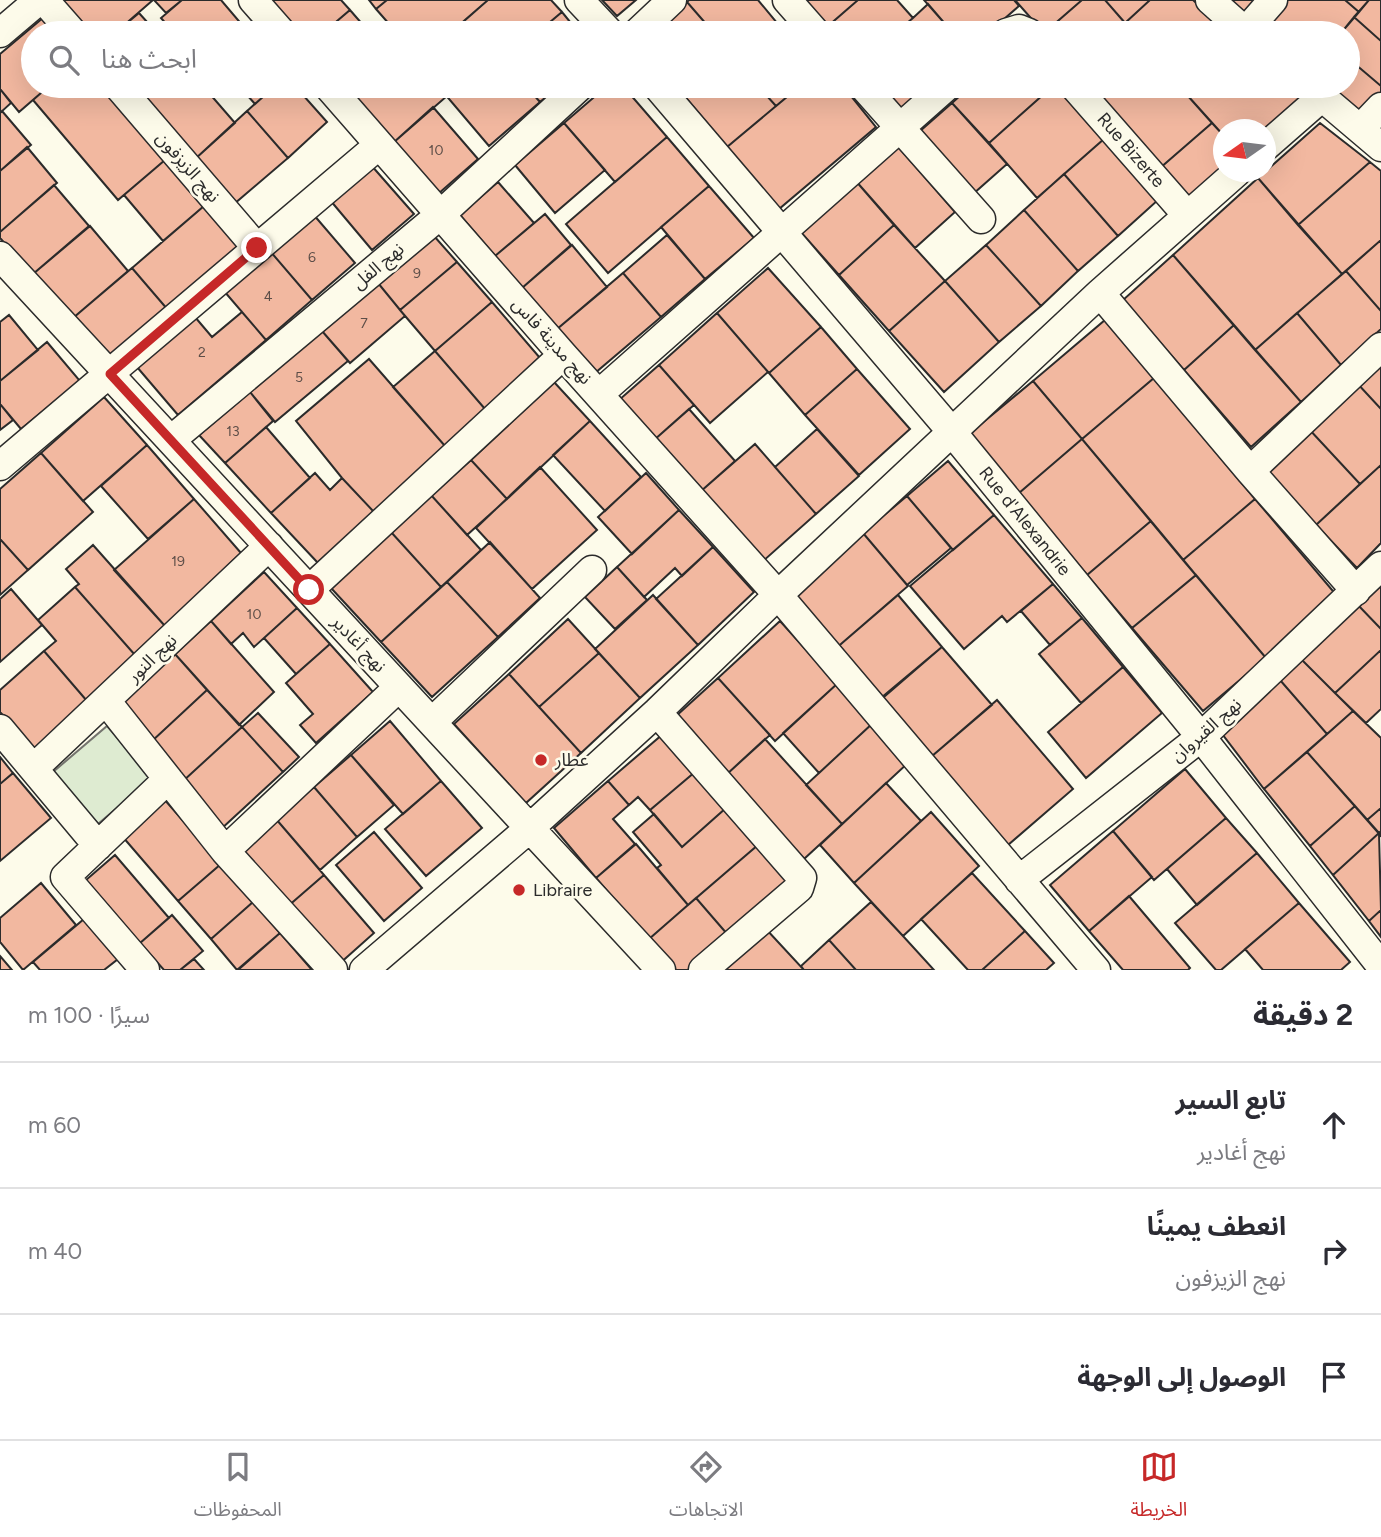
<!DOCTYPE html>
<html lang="ar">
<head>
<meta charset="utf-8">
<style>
	body { margin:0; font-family:Figtree,"Noto Sans Arabic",sans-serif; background:#f7f7f7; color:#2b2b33; direction:rtl }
	.compass { position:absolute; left:1213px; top:119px; width:63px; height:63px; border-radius:50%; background:#fff; box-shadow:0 7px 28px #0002; rotate:256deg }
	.stop { position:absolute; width:21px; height:21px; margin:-16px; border:5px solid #c62828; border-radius:50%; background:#fff }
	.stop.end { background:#c62828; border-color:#fff; box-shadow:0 2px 7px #0008 }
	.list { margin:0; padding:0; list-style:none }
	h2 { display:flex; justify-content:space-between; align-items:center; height:91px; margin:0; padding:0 28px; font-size:30px }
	h2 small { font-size:23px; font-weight:400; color:#7c7c81 }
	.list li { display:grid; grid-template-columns:46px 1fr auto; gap:21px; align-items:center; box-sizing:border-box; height:126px; padding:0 28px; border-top:2px solid #e1e1e2 }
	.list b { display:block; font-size:26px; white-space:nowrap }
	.list p { margin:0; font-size:23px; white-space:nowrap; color:#7c7c81 }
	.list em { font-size:23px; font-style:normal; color:#7c7c81 }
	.icon { flex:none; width:38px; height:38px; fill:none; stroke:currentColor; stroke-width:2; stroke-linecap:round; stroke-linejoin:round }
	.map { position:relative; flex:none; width:1381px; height:970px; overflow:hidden; direction:ltr }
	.search { position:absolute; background:#fff; box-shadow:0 7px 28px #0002; left:21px; right:21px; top:21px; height:77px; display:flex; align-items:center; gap:18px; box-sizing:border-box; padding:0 24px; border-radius:38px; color:#7c7c81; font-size:26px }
	.sheet { height:469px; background:#fff }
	nav { display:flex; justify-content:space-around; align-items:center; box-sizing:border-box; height:98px; border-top:2px solid #e1e1e2; background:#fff; font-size:19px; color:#7c7c81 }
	nav a { display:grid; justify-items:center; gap:4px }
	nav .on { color:#c62828 }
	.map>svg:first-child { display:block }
</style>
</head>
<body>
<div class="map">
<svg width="1381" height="970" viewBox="0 0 1381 970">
	<rect width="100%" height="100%" fill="#fdfbea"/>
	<path fill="#deebd1" stroke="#74746e" stroke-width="2" d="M107,726L152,778L98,824L53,772Z"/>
	<path fill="#f2b8a0" stroke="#2b2b2b" stroke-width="2" d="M64,0H153L115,33H86L60,3Z
		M154,0H182L166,13Z
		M182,0H221L249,33H174L161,18Z
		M271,0H341L350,10L323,33H300Z
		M369,0H387L376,9Z
		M387,0H488L450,33H397L376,9Z
		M488,0H551L562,12L537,33H459L455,29Z
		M602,0H636L617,16Z
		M689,0H758L778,24L767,33H714L687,2Z
		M805,0H858L828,26Z
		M858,0H897L913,18L895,33H834L828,26Z
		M924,0H1014L1019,6L988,33H953Z
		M1015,0H1082L1044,33Z
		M1082,0H1105L1134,33H1044Z
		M1105,0H1150L1125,23Z
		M1150,0H1193L1219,24L1209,33H1134L1125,23Z
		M1227,0H1258L1245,15Z
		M1286,0H1345L1359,12L1341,33H1266L1261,29Z
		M1345,0H1369L1359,12Z
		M1369,0H1381V41L1354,17Z
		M687,2L714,33H650Z
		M928,4L953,33H895L913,18Z
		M350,10L370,33H323Z
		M562,12L579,33H537Z
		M139,13L157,33H115Z
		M44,17L57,33H33V86H49L19,112L0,89V54Z
		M1354,17L1381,41V86L1348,58V33H1341Z
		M778,24L786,33H767Z
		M1348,58L1381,86V93L1361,114L1327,86H1348Z
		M49,86H102L165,160L118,200L33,100Z
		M132,86H203L235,123L195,159Z
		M239,86H275L255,104Z
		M275,86H295L327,122L288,158L247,111Z
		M353,86H438L447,96L394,142L348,90Z
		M438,86H526L540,102L489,146Z
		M526,86H559L540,102Z
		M607,86H623L667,137L615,182L564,123Z
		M686,86H758L776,106L727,147L680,91Z
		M758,86H800L776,106Z
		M800,86H843L876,127L779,209L727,147Z
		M880,86H928L901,110Z
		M971,86H1053L989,143L952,103Z
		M1053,86H1056L1104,139L1037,198L989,143Z
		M1109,86H1179L1212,123L1160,168L1097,96Z
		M1179,86H1288L1305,101L1266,130H1224V136Z
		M0,89L11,103L0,113Z
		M952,103L1007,164L973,194L919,132Z
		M433,107L478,159L438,194L394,142Z
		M2,111L31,145L0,171V113Z
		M247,111L288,158L234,204L195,159Z
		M564,123L605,170L555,213L515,165Z
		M1212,123L1224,136V172L1190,202L1160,168Z
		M1320,123L1370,162L1298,225L1258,178Z
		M667,137L709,186L608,273L566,224Z
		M1104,139L1158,200L1118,236L1064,174Z
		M895,143L955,212L915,248L855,180Z
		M27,147L57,183L0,232V171Z
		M165,160L204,206L163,241L124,195Z
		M1370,162L1381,171V240L1342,274L1298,225Z
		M371,165L414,214L372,250L330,200Z
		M1064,174L1118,236L1078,271L1024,210Z
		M1258,178L1342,274L1255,350L1173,255Z
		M855,180L894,225L839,275L799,230Z
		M498,182L534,223L495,256L460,215Z
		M54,185L89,226L33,274L0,238V232Z
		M709,186L754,238L705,279L661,227Z
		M204,206L240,248L168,310L132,268Z
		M1024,210L1078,271L1041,306L986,245Z
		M313,214L355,263L312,300L270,251Z
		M545,214L571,245L522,288L495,256Z
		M894,225L945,281L889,331L839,275Z
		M90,226L128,271L73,318L33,274Z
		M667,235L705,279L661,317L623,273Z
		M434,236L457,262L400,310L378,283Z
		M1381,240V311L1346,271Z
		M572,245L607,287L557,329L522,288Z
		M986,245L1041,306L999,342L945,281Z
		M270,251L312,300L266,340L224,291Z
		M1173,255L1234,325L1184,370L1123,300Z
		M457,262L492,302L435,351L400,310Z
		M132,268L168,310L110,359L73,318Z
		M768,268L821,327L769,373L717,313Z
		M1346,271L1381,311V329L1341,365L1297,313Z
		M623,273L661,317L595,373L557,329Z
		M945,281L999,342L944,392L889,331Z
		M378,283L405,316L350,363L322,331Z
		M492,302L540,358L485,409L435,351Z
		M242,312L266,340L178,415L137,367L195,317L212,337Z
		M717,313L768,372L710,423L659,365Z
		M1297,313L1341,365L1301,402L1255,350Z
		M9,315L38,350L0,381V322Z
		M1105,320L1154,378L1082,439L1033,381Z
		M1234,325L1301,402L1251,447L1184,370Z
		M821,327L857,369L805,415L769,373Z
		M322,331L348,361L275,422L250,392Z
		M47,342L80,381L21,429L0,404V381Z
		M435,351L485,409L445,446L393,387Z
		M369,359L445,446L374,512L342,478L296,421Z
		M1381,359V409L1356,382Z
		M659,365L694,405L654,440L619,400Z
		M857,369L910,429L859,475L805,415Z
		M1154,378L1255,499L1183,560L1082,439Z
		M1033,381L1082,439L1019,493L969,434Z
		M554,382L590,421L507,499L471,460Z
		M1356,382L1381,409V465L1360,484L1308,428Z
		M250,392L273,421L225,463L199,435Z
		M104,397L147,445L83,501L41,453Z
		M0,404L13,420L0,430Z
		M689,409L735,461L700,492L654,440Z
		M590,421L641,477L605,511L553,455Z
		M266,427L310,478L271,513L225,463Z
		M1308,428L1360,484L1316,525L1264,469Z
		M817,429L859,476L816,514L775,467Z
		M1082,439L1151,521L1087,575L1019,493Z
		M755,444L816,514L762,562L700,492Z
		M147,445L194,499L148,539L101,486Z
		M41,453L93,512L28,570L0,539V489Z
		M471,460L507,499L467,535L431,495Z
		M948,461L994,515L953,550L907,496Z
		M1381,465V543L1357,568L1316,525Z
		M540,467L597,530L532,589L476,528Z
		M315,473L330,490L342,478L374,512L318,563L271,513Z
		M646,473L679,510L632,554L598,517Z
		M431,495L481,550L441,587L391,532Z
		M907,496L951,548L907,585L863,533Z
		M194,499L241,553L165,626L114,570Z
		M1255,499L1338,597L1266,658L1183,560Z
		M679,510L713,547L682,576L675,568L644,597L617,567Z
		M994,515L1053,584L1007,622L1002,616L964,649L910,586Z
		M1151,521L1196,575L1132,628L1087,575Z
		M391,532L441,587L381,642L331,588Z
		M863,533L908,586L834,650L789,597Z
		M0,539L28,570L0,595Z
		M490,542L540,598L498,637L447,582Z
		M93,545L165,626L135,655L75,587L79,584L66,569Z
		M713,547L754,592L698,645L656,599Z
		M617,567L647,600L615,629L585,597Z
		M264,572L297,608L254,647L243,633L231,644L211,621Z
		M1196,575L1266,658L1203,711L1132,628Z
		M1381,581V629L1357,604Z
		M447,582L498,637L432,697L381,642Z
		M1053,584L1082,618L1050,645L1021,611Z
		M75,587L135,655L87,701L44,651L56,641L38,620Z
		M11,589L42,625L0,662V599Z
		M653,595L698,645L640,698L595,649Z
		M898,595L942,647L878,702L834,650Z
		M1357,604L1381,629V650L1335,693L1301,659Z
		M297,608L330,644L296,674L264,638Z
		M1082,618L1123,667L1081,703L1039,654Z
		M568,619L599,653L539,707L509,674Z
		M211,621L274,692L239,725L175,654Z
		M780,621L837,684L775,741L718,678Z
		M330,644L373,692L316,743L300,725L313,714L286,683Z
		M942,647L992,705L932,756L882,697Z
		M1381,650V709L1366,723L1335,693Z
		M44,651L87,701L34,751L0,712V690Z
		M599,653L640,698L581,753L539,707Z
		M175,654L207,690L151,742L121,703Z
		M1301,659L1353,711L1327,734L1280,680Z
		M1123,667L1162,713L1086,778L1048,732Z
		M509,674L581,753L526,803L454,724Z
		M718,678L770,735L727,774L675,717Z
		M1280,680L1327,734L1264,789L1223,735Z
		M837,684L873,723L819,773L783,733Z
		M207,690L242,727L182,782L151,742Z
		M997,700L1073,789L1008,845L932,756Z
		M1353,711L1381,738V808L1367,820L1307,752Z
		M258,713L299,757L283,772L242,727Z
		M390,721L441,781L403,814L351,755Z
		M873,723L909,762L842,824L806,785Z
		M242,727L283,772L220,830L182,782Z
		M663,734L695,772L650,810L638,797L629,805L608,781Z
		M765,739L842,824L804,859L727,774Z
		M1307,752L1355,806L1310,846L1264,789Z
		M351,755L394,805L357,837L314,787Z
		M0,757L13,773L0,784Z
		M1185,769L1226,818L1154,880L1113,831Z
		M695,772L726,808L682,847L650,810Z
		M13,773L51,818L0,861V784Z
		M441,781L482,828L426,876L385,829Z
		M608,781L629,805L613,819L635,844L596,878L554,828Z
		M886,783L921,821L854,883L820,845Z
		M314,787L357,837L320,870L276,819Z
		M164,799L221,864L178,901L122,836Z
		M1355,806L1379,833L1333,875L1310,846Z
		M726,808L758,845L688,905L657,868L661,865L633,832L654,814L682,847Z
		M1381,808V836L1367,820Z
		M931,812L979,866L903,936L854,883Z
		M1226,818L1257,853L1197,905L1167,869Z
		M276,819L324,875L287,907L239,851Z
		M1113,831L1152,877L1089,931L1050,885Z
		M374,832L422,888L384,921L336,865Z
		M1379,833L1381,910L1369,921L1333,875Z
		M636,844L688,905L649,939L596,878Z
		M758,845L790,882L728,935L696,898Z
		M1257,853L1299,903L1221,970H1216L1175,923Z
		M115,855L169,918L140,943L86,880Z
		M221,864L253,902L211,939L178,901Z
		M972,873L1025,931L982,970H968L921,919Z
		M324,875L374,933L338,965L287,907Z
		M41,883L76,925L23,970L0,942V918Z
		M1129,896L1190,968L1188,970H1123L1089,931Z
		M696,898L728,935L688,970H676L649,939Z
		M253,902L280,933L237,970L211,939Z
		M871,902L903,936L934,970H856L829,940Z
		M1299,903L1350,962L1341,970H1263L1245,949Z
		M1381,910V937L1369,921Z
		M172,915L203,951L180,970H164L140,943Z
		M84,919L118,959L104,970H40L33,962Z
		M766,929L804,970H722Z
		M1025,931L1054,963L1046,970H982Z
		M280,933L312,970H238Z
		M829,940L856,970H804L801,966Z
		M0,956L12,970H0Z
		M194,959L204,970H180Z"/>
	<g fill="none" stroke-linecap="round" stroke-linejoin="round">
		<g stroke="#2b2b2b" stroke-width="31">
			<path id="minor" d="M44,0L73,33
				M253,0L282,33
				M579,0L610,33
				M787,0L816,33
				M1210,0L1247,33
				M1245,32L1273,0
				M0,33L39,0
				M637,33L672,0
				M1006,33L1019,29L1029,33
				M118,86L257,248
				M328,86L563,355L778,595L1096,970
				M657,86L952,432L1201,737L1381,966
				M863,86L981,219
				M1074,86L1187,215
				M1309,86L1381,147
				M1360,129L1381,107
				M1266,146L1322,97
				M0,256L661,970
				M1100,293L1250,471L1356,591
				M599,394L947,86
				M171,440L440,215L580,86
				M0,466L379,145
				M1250,471L1381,347
				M309,590L563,355
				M107,702L225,851L333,970
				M657,712L802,878L799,888L703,970
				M432,722L592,570
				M0,729L98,846
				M34,768L269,546
				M225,851L399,687
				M1019,880L1201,737L1381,566
				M145,970L65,877L168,779
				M364,970L531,827L657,712L778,595L1100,293L1237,172"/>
		</g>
		<use href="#minor" stroke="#fdfbea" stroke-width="28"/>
	</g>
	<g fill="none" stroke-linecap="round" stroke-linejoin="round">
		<path stroke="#c62828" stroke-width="9" d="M257,248L110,374L309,590"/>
	</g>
	<g fill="#c62828" stroke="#fdfbea" stroke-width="2.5">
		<circle cx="541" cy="760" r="7"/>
		<circle cx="519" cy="890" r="7"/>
	</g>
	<g text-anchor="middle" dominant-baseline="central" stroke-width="5" stroke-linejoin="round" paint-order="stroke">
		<g font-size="14" fill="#5d4e48">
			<text x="436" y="150">10</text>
			<text x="312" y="257">6</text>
			<text x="417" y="273">9</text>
			<text x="268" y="296">4</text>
			<text x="364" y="323">7</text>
			<text x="202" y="352">2</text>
			<text x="299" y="377">5</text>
			<text x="233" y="431">13</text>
			<text x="178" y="561">19</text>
			<text x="254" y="614">10</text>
		</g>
		<g font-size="18" fill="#2b2b2b" stroke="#fdfbea">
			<text transform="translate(1131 150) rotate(49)">Rue Bizerte</text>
			<text transform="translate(188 167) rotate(49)">نهج الزيزفون</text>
			<text transform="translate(378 266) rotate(-40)">نهج الفل</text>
			<text transform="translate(552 341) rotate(48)">نهج مدينة فاس</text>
			<text transform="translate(1025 521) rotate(51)">Rue d'Alexandrie</text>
			<text transform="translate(359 644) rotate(47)">نهج أغادير</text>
			<text transform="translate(152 658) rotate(-44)">نهج النور</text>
			<text transform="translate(1206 730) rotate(-41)">نهج القيروان</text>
		</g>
		<g font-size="18" fill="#2b2b2b" stroke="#fdfbea" text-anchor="start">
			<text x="555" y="760">عطار</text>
			<text x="533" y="890">Libraire</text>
		</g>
	</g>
</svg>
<svg class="compass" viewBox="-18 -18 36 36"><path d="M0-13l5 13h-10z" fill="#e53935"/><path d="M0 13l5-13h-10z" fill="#7c7c81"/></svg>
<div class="stop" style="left:309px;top:590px"></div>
<div class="stop end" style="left:257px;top:248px"></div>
<div class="search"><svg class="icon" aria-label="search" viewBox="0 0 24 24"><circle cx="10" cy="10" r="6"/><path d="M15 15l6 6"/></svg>ابحث هنا</div>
</div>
<section class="sheet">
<h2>2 دقيقة<small>سيرًا · 100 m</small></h2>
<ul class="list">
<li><svg class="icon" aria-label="ahead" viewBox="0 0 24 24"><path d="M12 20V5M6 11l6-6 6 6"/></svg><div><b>تابع السير</b><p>نهج أغادير</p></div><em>60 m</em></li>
<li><svg class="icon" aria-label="right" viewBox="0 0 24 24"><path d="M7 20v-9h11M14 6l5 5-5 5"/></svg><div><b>انعطف يمينًا</b><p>نهج الزيزفون</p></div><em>40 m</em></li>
<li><svg class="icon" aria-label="arrive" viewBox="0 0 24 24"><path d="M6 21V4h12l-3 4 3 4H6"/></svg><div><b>الوصول إلى الوجهة</b></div></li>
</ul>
</section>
<nav>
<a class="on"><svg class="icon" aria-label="map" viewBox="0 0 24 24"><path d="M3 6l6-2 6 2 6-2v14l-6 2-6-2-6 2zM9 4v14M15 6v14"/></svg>الخريطة</a>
<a><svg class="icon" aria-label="directions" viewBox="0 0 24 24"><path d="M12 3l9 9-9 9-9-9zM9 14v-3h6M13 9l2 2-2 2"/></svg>الاتجاهات</a>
<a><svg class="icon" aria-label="saved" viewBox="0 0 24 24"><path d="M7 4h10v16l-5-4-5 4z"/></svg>المحفوظات</a>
</nav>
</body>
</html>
